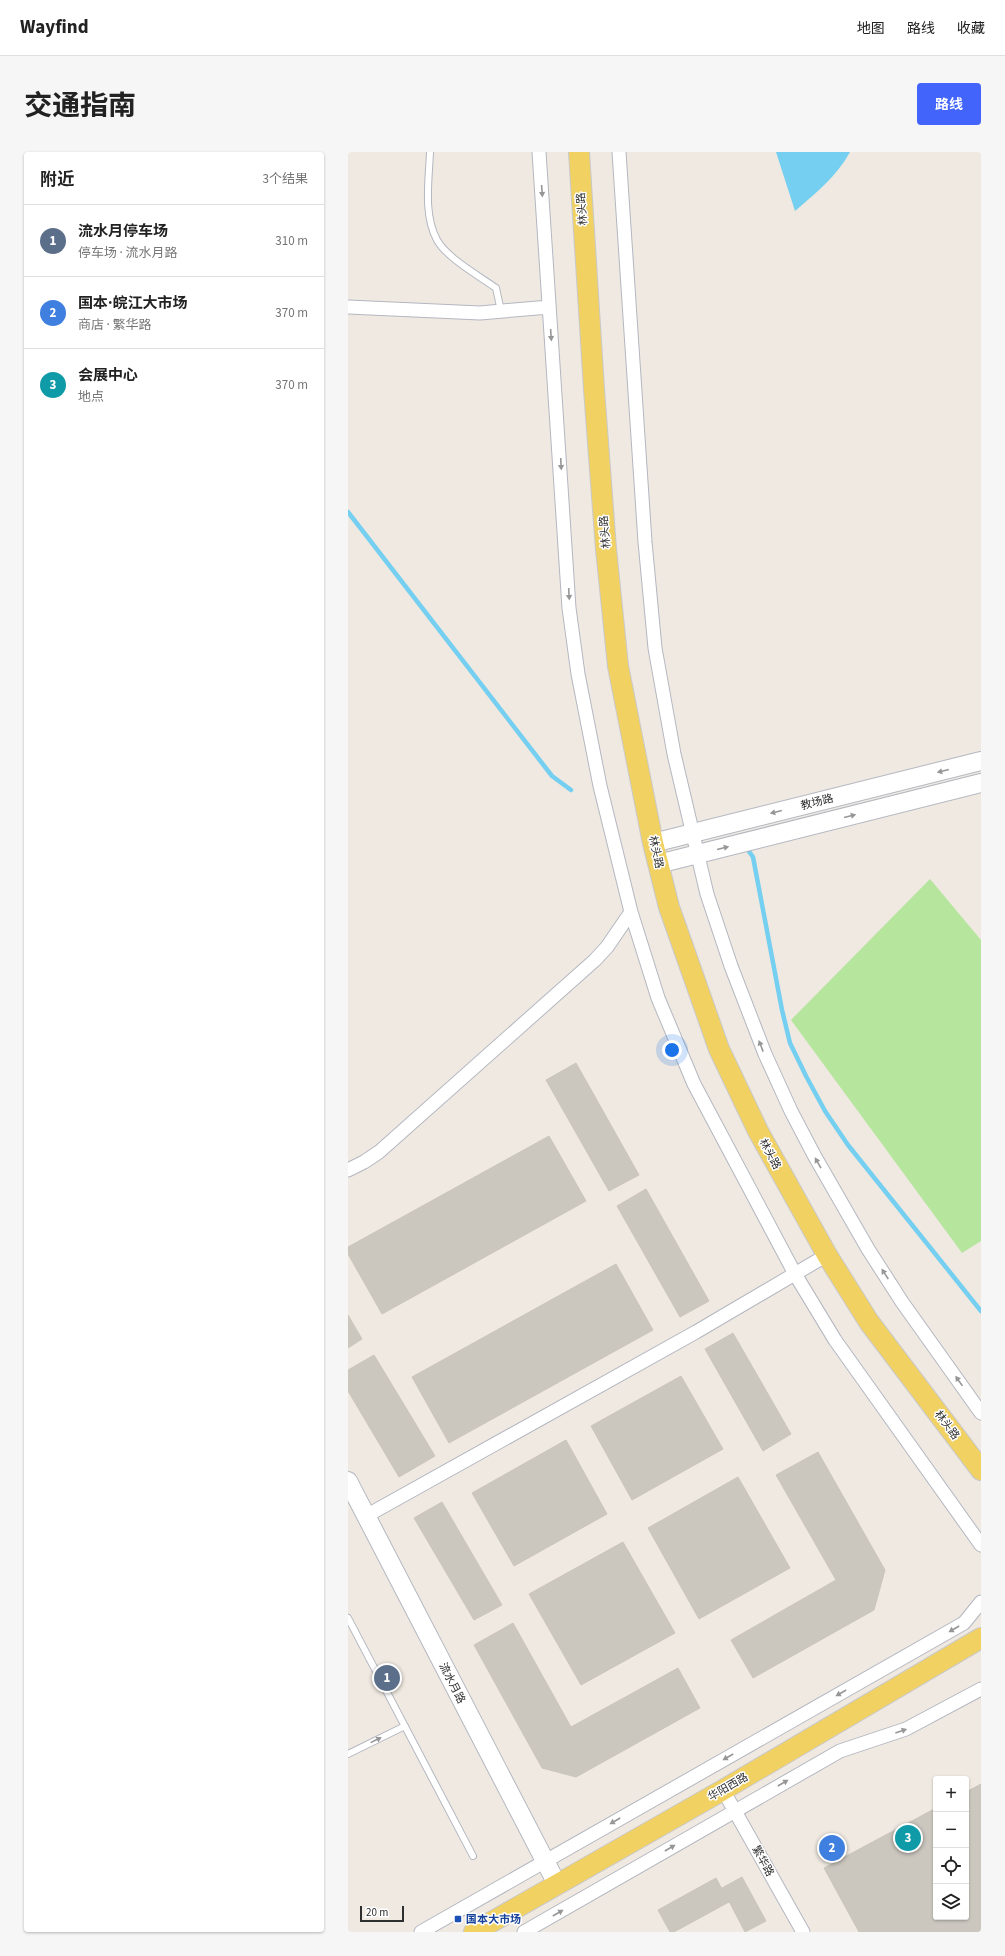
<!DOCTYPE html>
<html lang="zh">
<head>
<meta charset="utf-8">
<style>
	body { margin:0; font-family:"Source Sans 3","Noto Sans SC",sans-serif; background:#f6f6f6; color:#222 }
	.controls { position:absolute; right:12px; bottom:12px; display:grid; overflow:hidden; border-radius:4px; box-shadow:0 1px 3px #0004 }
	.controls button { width:36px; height:36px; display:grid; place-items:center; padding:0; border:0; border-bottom:1px solid #e0e0e0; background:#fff; color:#222; font:20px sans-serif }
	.scale { position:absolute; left:12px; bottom:10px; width:44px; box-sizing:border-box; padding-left:4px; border:2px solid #2e2e2e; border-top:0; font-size:11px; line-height:14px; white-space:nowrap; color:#2e2e2e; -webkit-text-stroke:3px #fff; paint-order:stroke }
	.you { position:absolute; left:324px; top:898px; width:14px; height:14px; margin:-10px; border:3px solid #fff; border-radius:50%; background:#1a73e8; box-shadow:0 0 0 6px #1a73e833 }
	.badge { display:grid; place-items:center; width:26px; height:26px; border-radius:50%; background:#4264fb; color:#fff; font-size:13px; font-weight:700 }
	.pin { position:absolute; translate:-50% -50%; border:2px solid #fff; box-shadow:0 1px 4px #0006 }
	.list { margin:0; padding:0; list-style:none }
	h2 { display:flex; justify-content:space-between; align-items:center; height:52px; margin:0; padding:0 16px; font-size:17px }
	h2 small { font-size:13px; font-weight:400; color:#767676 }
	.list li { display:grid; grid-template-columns:26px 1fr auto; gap:12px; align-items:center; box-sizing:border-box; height:72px; padding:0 16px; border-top:1px solid #e0e0e0 }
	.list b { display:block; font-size:15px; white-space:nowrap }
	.list p { margin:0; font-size:13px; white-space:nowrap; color:#767676 }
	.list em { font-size:13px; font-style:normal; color:#767676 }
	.icon { flex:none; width:22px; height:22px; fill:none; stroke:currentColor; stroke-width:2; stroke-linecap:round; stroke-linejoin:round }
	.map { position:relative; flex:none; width:633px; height:1780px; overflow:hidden; border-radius:4px }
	header { display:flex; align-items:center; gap:24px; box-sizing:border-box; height:56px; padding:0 20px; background:#fff; border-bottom:1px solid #e0e0e0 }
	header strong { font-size:19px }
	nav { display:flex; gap:22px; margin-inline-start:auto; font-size:14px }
	.intro { display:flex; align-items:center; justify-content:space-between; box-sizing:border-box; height:96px; padding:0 24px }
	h1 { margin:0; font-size:28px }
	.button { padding:10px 18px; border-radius:4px; background:#4264fb; color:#fff; font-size:14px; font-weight:700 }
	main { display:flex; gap:24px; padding:0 24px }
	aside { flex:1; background:#fff; border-radius:4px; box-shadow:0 1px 3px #0004 }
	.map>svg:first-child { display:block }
</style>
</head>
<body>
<header>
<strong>Wayfind</strong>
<nav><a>地图</a><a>路线</a><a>收藏</a></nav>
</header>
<div class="intro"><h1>交通指南</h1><a class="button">路线</a></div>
<main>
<aside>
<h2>附近<small>3个结果</small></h2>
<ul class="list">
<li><span class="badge" style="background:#5c6f8a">1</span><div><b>流水月停车场</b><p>停车场 · 流水月路</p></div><em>310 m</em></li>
<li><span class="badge" style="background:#3f7fe0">2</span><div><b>国本·皖江大市场</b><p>商店 · 繁华路</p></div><em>370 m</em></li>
<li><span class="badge" style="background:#0f9aa8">3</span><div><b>会展中心</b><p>地点</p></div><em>370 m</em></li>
</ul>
</aside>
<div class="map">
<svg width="633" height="1780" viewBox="0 0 633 1780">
	<rect width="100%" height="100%" fill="#efe9e1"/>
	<path fill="#b6e59e" d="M582,727L633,788V1089L614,1101L443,868Z"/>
	<path fill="#75cff0" d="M428,0H502C489,24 468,41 447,59Z"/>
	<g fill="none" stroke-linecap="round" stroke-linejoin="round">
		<path stroke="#75cff0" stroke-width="4.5" d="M0,360L204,624L223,638
			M400,698L405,705L434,858L442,891L458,924L477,959L500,993L633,1159"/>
	</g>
	<path fill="#cbc7bf" stroke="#cbc5ba" d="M228,911L291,1023L261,1039L198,928Z
		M201,984L238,1049L34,1162L0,1102V1095Z
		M298,1037L361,1149L332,1165L269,1054Z
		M268,1112L305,1178L101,1291L64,1225Z
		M0,1163L14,1187L0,1196Z
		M385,1181L443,1282L415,1299L357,1197Z
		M26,1203L87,1304L51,1325L0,1239V1218Z
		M333,1224L375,1297L284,1348L243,1274Z
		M218,1288L259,1362L166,1414L124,1341Z
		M470,1300L537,1418L526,1458L405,1526L383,1488L488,1428L428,1323Z
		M390,1325L442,1416L351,1467L300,1376Z
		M94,1350L154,1453L126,1468L66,1366Z
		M275,1390L327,1481L233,1533L181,1442Z
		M165,1471L223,1575L330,1516L352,1556L228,1625L194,1616L126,1493Z
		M633,1632V1780H511L476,1716L588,1656V1765H618V1640Z
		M394,1725L418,1769L397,1780L374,1736Z
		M368,1726L381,1750L326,1780H322L310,1758Z"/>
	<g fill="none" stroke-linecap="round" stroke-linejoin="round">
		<g stroke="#b4b7c1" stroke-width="8">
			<path id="lane" d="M82,0C81,28 75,62 89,88C99,106 131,124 148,136L153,159
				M0,1466L125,1704
				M0,1602L57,1574"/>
		</g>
		<g stroke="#b4b7c1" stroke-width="15">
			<path id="street" d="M191,0L221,456L230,522L252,634L283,760L310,846L346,932L447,1122L487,1188L633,1393
				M271,0L297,390L307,496L326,602L359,742L383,814L417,902L443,959L466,1003L520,1097L554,1150L633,1261
				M0,155L132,161L201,155
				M0,1018L16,1010L31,1000L247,808L259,795L283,760
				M18,1364L348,1180L479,1103
				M375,1638L455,1780
				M73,1780L616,1471L633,1450
				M176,1780L492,1599L558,1577L633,1537"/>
		</g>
		<g stroke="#b4b7c1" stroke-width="20">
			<path id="secondary" d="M305,691L633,609
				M310,712L633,631
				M0,1329L209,1732"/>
		</g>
		<g stroke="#c9c9c9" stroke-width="22">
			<path id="primary" d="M231,0L246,237L258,397L270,514L305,691L321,755L371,897L410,979L479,1103L521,1170L633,1318
				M126,1780L375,1638L633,1486"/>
		</g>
		<use href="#lane" stroke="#fff" stroke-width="6"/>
		<use href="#street" stroke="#fff" stroke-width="13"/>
		<use href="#secondary" stroke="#fff" stroke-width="18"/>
		<use href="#primary" stroke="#f2d163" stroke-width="20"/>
	</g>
	<defs><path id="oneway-solid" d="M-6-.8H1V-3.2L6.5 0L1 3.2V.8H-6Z"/></defs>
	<g fill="#969696">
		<use href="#oneway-solid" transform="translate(194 39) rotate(86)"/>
		<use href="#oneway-solid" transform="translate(203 183) rotate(86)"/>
		<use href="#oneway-solid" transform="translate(213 312) rotate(87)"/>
		<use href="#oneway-solid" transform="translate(221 442) rotate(87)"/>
		<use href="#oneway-solid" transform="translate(595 619) rotate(166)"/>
		<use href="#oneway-solid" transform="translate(428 660) rotate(166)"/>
		<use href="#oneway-solid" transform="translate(502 664) rotate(-14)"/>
		<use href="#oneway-solid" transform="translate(375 696) rotate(-14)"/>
		<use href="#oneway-solid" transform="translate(413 894) rotate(-111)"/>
		<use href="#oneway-solid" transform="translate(470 1011) rotate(-120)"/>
		<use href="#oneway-solid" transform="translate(537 1122) rotate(-123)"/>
		<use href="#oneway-solid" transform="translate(611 1229) rotate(-125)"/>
		<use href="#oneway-solid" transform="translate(606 1477) rotate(150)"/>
		<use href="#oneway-solid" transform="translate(493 1541) rotate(150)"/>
		<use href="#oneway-solid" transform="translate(553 1579) rotate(-19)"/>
		<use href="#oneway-solid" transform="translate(28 1588) rotate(-26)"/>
		<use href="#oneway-solid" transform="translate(380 1605) rotate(150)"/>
		<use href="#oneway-solid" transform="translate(435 1631) rotate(-30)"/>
		<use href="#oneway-solid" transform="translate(267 1669) rotate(150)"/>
		<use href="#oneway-solid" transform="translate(322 1696) rotate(-30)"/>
		<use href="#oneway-solid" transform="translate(210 1761) rotate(-30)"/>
	</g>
	<rect fill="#1a4fb4" stroke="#fff" stroke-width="1.5" x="106" y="1763" width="8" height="8" rx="2"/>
	<g text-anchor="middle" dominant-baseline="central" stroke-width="3" stroke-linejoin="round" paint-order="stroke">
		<g font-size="11" fill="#2e2e2e" stroke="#fff">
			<text transform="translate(234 57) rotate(-94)">林头路</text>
			<text transform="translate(257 380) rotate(-95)">林头路</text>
			<text transform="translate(469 650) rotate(-14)">教场路</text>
			<text transform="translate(308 700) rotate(77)">林头路</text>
			<text transform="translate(422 1002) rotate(61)">林头路</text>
			<text transform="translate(599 1273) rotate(53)">林头路</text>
			<text transform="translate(104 1531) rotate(63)">流水月路</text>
			<text transform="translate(380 1635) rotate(-30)">华阳西路</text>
			<text transform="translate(415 1709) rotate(61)">繁华路</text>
		</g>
		<g font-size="11" font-weight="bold" fill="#164399" stroke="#fff" text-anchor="start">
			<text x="118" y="1767">国本大市场</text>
		</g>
	</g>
</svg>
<div class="controls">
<button>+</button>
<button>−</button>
<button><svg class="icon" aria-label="locate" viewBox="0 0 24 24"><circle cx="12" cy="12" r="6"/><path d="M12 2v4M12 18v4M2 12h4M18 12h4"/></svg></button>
<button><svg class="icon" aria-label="layers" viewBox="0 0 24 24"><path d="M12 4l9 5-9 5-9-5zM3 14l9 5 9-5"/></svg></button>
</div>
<div class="scale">20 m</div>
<div class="you"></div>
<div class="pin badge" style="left:39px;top:1526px;background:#5c6f8a">1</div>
<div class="pin badge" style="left:484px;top:1696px;background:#3f7fe0">2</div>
<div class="pin badge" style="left:560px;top:1686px;background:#0f9aa8">3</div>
</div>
</main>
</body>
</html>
